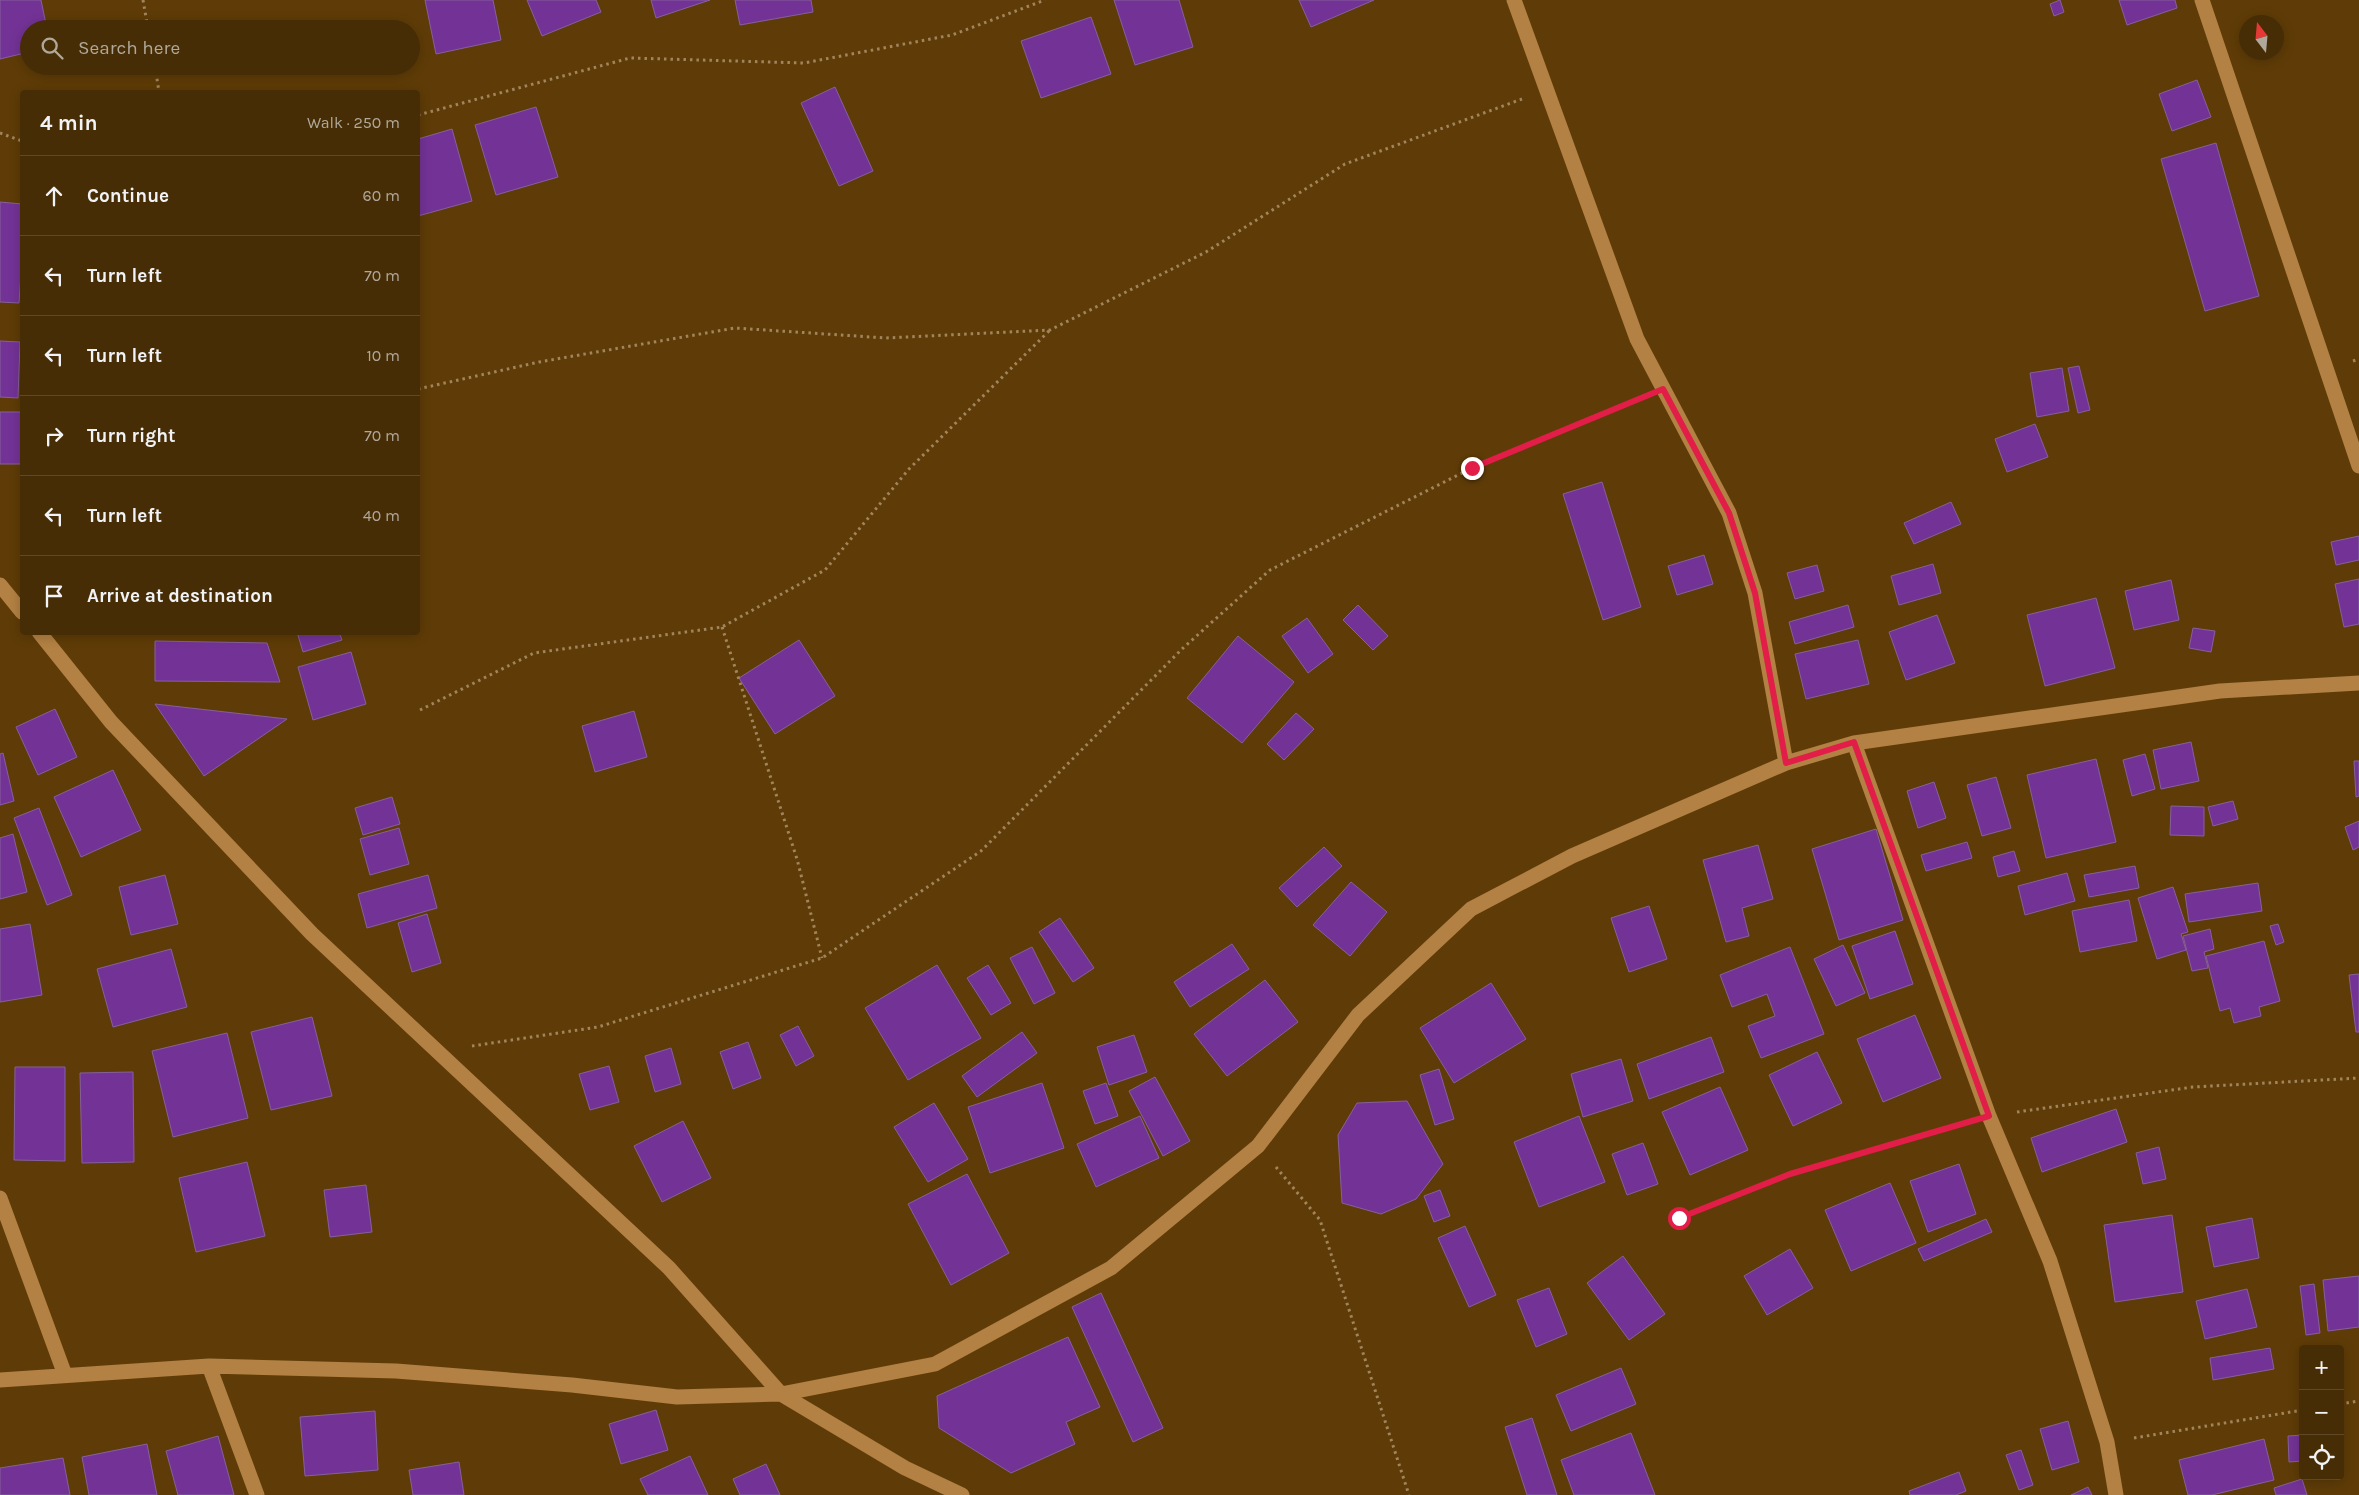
<!DOCTYPE html>
<html lang="en">
<head>
<meta charset="utf-8">
<style>
	body { margin:0; font-family:Karla,sans-serif; background:#513913; color:#f1f3f6 }
	.controls { position:absolute; right:15px; bottom:15px; display:grid; overflow:hidden; border-radius:5px; box-shadow:0 2px 12px #0003 }
	.controls button { width:45px; height:45px; display:grid; place-items:center; padding:0; border:0; border-bottom:1px solid #5f4927; background:#472d05; color:#f1f3f6; font:25px sans-serif }
	.compass { position:absolute; left:2239px; top:15px; width:45px; height:45px; border-radius:50%; background:#472d05; box-shadow:0 2px 12px #0003; rotate:344deg }
	.stop { position:absolute; width:15px; height:15px; margin:-11px; border:4px solid #e11d48; border-radius:50%; background:#fff }
	.stop.end { background:#e11d48; border-color:#fff; box-shadow:0 1px 5px #0008 }
	.list { margin:0; padding:0; list-style:none }
	h2 { display:flex; justify-content:space-between; align-items:center; height:65px; margin:0; padding:0 20px; font-size:21px }
	h2 small { font-size:16px; font-weight:400; color:#b0a89a }
	.list li { display:grid; grid-template-columns:32px 1fr auto; gap:15px; align-items:center; box-sizing:border-box; height:80px; padding:0 20px; border-top:1px solid #5f4927 }
	.list b { display:block; font-size:19px; white-space:nowrap }
	.list em { font-size:16px; font-style:normal; color:#b0a89a }
	.icon { flex:none; width:28px; height:28px; fill:none; stroke:currentColor; stroke-width:2; stroke-linecap:round; stroke-linejoin:round }
	.map { position:relative; flex:none; width:2359px; height:1495px; overflow:hidden }
	.search { position:absolute; background:#472d05; box-shadow:0 2px 12px #0003; left:20px; top:20px; width:400px; height:55px; display:flex; align-items:center; gap:12px; box-sizing:border-box; padding:0 18px; border-radius:28px; color:#b0a89a; font-size:19px }
	.panel { position:absolute; background:#472d05; box-shadow:0 2px 12px #0003; left:20px; top:90px; width:400px; height:545px; border-radius:5px }
	.map>svg:first-child { display:block }
</style>
</head>
<body>
<div class="map">
<svg width="2359" height="1495" viewBox="0 0 2359 1495">
	<rect width="100%" height="100%" fill="#5f3c07"/>
	<path fill="#733396" stroke="#85609c" d="M0,0H41L47,29H29V52L0,59Z
		M425,0H493L501,40L436,54Z
		M527,0H596L601,12L542,36Z
		M651,0H710L656,18Z
		M735,0H811L813,12L740,25Z
		M1114,0H1179L1193,47L1135,65Z
		M1299,0H1374L1311,27Z
		M2060,0L2064,12L2054,16L2050,4Z
		M2119,0H2175L2177,8L2127,25Z
		M1091,17L1111,74L1041,98L1021,41Z
		M2197,80L2211,117L2172,131L2159,94Z
		M835,87L873,171L839,186L801,103Z
		M536,107L558,177L496,195L475,125Z
		M452,129L472,201L418,216V139Z
		M2216,143L2259,296L2205,311L2161,159Z
		M0,202L22,204V258L19,303L0,302Z
		M0,341L20,342L18,398L0,397Z
		M2079,366L2090,410L2078,413L2068,368Z
		M2062,368L2069,411L2037,417L2030,373Z
		M0,412H22V464H0Z
		M2035,424L2048,457L2007,472L1995,439Z
		M1602,482L1641,607L1603,620L1563,494Z
		M1951,502L1961,524L1914,544L1904,523Z
		M2359,536V560L2336,565L2331,542Z
		M1704,555L1713,584L1677,595L1668,566Z
		M1933,564L1941,593L1899,605L1891,576Z
		M1817,565L1824,591L1795,599L1787,573Z
		M2359,579V624L2344,627L2335,584Z
		M2171,580L2179,620L2134,630L2125,591Z
		M2096,598L2115,668L2045,686L2027,615Z
		M1358,605L1388,636L1373,650L1343,620Z
		M1848,605L1854,627L1795,644L1789,622Z
		M1937,615L1955,663L1906,680L1889,632Z
		M1307,618L1333,654L1308,673L1282,636Z
		M2193,628L2215,631L2211,652L2189,648Z
		M297,632H339L342,640L303,652Z
		M1238,636L1294,682L1242,743L1187,698Z
		M799,640L835,696L775,734L739,678Z
		M1858,640L1869,684L1806,699L1795,654Z
		M155,641L267,643L280,682L155,681Z
		M351,652L366,704L313,720L298,667Z
		M155,704L287,719L204,776Z
		M55,709L77,757L38,775L16,727Z
		M634,711L647,757L595,772L582,726Z
		M1296,713L1314,729L1284,760L1267,744Z
		M2191,742L2199,781L2161,789L2153,750Z
		M3,753L14,801L0,805V754Z
		M2145,754L2155,789L2132,796L2123,760Z
		M2096,759L2116,842L2046,858L2027,775Z
		M2354,761H2359V796L2356,797Z
		M113,770L141,830L81,857L54,797Z
		M1996,777L2011,828L1982,836L1967,785Z
		M1934,782L1946,818L1918,828L1907,791Z
		M392,797L400,824L363,835L355,808Z
		M2233,801L2238,819L2213,826L2208,807Z
		M2171,806L2204,807V836L2170,835Z
		M39,808L72,895L47,905L14,818Z
		M2359,821V847L2353,850L2345,827Z
		M399,828L409,864L370,875L360,839Z
		M1876,829L1903,920L1839,940L1812,849Z
		M13,834L27,892L0,899V838Z
		M1967,842L1972,858L1926,871L1921,855Z
		M1758,845L1773,899L1742,908L1749,936L1726,942L1703,860Z
		M1324,847L1342,866L1297,907L1279,888Z
		M2014,851L2020,871L1998,877L1993,857Z
		M2135,866L2139,888L2089,897L2084,875Z
		M2067,873L2075,901L2025,915L2018,886Z
		M165,875L178,924L131,935L119,887Z
		M428,875L437,908L367,928L358,894Z
		M1351,882L1387,912L1350,956L1313,925Z
		M2258,883L2262,911L2189,922L2185,894Z
		M2173,887L2188,932L2181,934L2186,950L2157,959L2138,898Z
		M2129,900L2137,941L2080,952L2072,911Z
		M1649,906L1667,959L1629,972L1611,918Z
		M427,914L441,963L412,972L398,923Z
		M1060,918L1094,968L1073,982L1039,932Z
		M30,924L42,995L0,1002V929Z
		M2278,924L2284,942L2276,945L2270,926Z
		M2210,929L2214,949L2204,952L2208,968L2192,971L2183,936Z
		M1895,931L1913,984L1870,999L1852,946Z
		M2264,941L2280,1001L2259,1007L2261,1016L2234,1023L2230,1008L2220,1011L2206,956Z
		M1232,944L1249,969L1190,1007L1174,982Z
		M1843,945L1865,993L1836,1006L1814,959Z
		M1032,947L1055,993L1034,1004L1010,958Z
		M1790,947L1824,1034L1761,1058L1748,1026L1775,1016L1767,994L1732,1007L1720,975Z
		M171,949L187,1007L113,1027L97,969Z
		M937,965L981,1038L908,1080L865,1008Z
		M988,965L1011,1003L991,1015L967,978Z
		M2359,974V1032H2356L2349,975Z
		M1265,980L1298,1022L1227,1076L1194,1034Z
		M1491,983L1526,1039L1454,1083L1420,1028Z
		M1915,1015L1941,1078L1883,1102L1857,1039Z
		M312,1017L332,1096L271,1110L251,1032Z
		M798,1026L814,1056L796,1066L780,1035Z
		M1022,1032L1037,1053L977,1097L962,1076Z
		M227,1033L248,1118L173,1137L152,1051Z
		M1134,1035L1147,1072L1109,1085L1097,1047Z
		M1711,1037L1724,1072L1649,1099L1637,1064Z
		M748,1042L761,1078L733,1089L720,1052Z
		M671,1048L681,1084L655,1092L645,1056Z
		M1817,1052L1842,1103L1793,1126L1769,1075Z
		M1621,1059L1633,1101L1583,1117L1571,1074Z
		M609,1066L619,1102L590,1110L579,1074Z
		M15,1067H65V1161L14,1160Z
		M1439,1069L1454,1119L1435,1125L1420,1075Z
		M133,1072L134,1162L82,1163L80,1073Z
		M1155,1077L1190,1141L1163,1156L1129,1091Z
		M1042,1083L1064,1148L990,1173L968,1107Z
		M1106,1083L1118,1116L1095,1124L1083,1091Z
		M1720,1087L1748,1150L1690,1175L1662,1112Z
		M1407,1101L1443,1164L1416,1199L1381,1214L1342,1203L1338,1135L1357,1103Z
		M934,1103L968,1159L928,1182L894,1127Z
		M2116,1109L2127,1142L2042,1172L2031,1138Z
		M1140,1116L1159,1158L1096,1187L1077,1144Z
		M1579,1116L1605,1182L1539,1207L1514,1142Z
		M683,1121L711,1178L662,1202L634,1146Z
		M1643,1143L1658,1184L1627,1195L1612,1154Z
		M2159,1147L2166,1179L2143,1184L2136,1153Z
		M247,1162L265,1236L196,1252L179,1178Z
		M1959,1164L1976,1214L1928,1232L1910,1181Z
		M967,1174L1009,1253L951,1285L908,1204Z
		M1890,1183L1916,1243L1851,1271L1825,1210Z
		M366,1185L372,1232L330,1237L324,1190Z
		M1440,1190L1450,1216L1434,1222L1424,1196Z
		M2172,1215L2183,1292L2115,1302L2104,1225Z
		M2252,1218L2259,1258L2214,1267L2206,1227Z
		M1986,1219L1992,1232L1924,1261L1918,1249Z
		M1465,1226L1496,1295L1469,1307L1438,1238Z
		M1790,1249L1813,1288L1767,1315L1744,1276Z
		M1623,1256L1665,1314L1629,1340L1587,1283Z
		M2359,1276V1327L2328,1331L2323,1280Z
		M2314,1284L2320,1333L2306,1335L2300,1286Z
		M1549,1288L1567,1334L1536,1347L1517,1300Z
		M2247,1289L2257,1327L2205,1339L2196,1301Z
		M1101,1293L1163,1428L1133,1442L1072,1307Z
		M1068,1337L1100,1407L1066,1422L1075,1444L1011,1473L939,1428L937,1396Z
		M2270,1348L2274,1369L2213,1380L2210,1358Z
		M1621,1368L1636,1404L1571,1431L1556,1395Z
		M656,1410L668,1450L621,1464L609,1424Z
		M375,1411L378,1470L305,1476L300,1417Z
		M1532,1418L1557,1495H1527L1505,1427Z
		M2068,1421L2079,1462L2052,1470L2040,1429Z
		M1631,1433L1655,1495H1574L1561,1460Z
		M2303,1435V1461L2289,1462L2288,1436Z
		M218,1436L234,1495H178L166,1451Z
		M2264,1439L2274,1480L2212,1495H2188L2179,1460Z
		M147,1444L157,1495H89L82,1457Z
		M2021,1450L2033,1485L2019,1490L2006,1455Z
		M690,1456L708,1495H648L640,1479Z
		M63,1458L70,1495H0V1468Z
		M459,1462L464,1495H413L409,1470Z
		M766,1464L780,1495H740L733,1479Z
		M1959,1472L1966,1491L1956,1495H1910L1909,1491Z
		M2302,1479L2307,1495H2276L2274,1488Z
		M2088,1487L2092,1495H2071Z"/>
	<g fill="none" stroke-linecap="round" stroke-linejoin="round">
		<path stroke="#a2855c" stroke-width="3" stroke-dasharray="2.5 4" stroke-linecap="butt" d="M143,0L148,29
			M155,66L159,92
			M418,115L630,58L804,63L952,35L1045,0
			M0,133L22,141
			M2353,361L2359,359
			M418,389L539,362L735,328L886,338L1050,330L1206,252L1345,164L1522,99
			M722,627L797,859L822,958
			M420,710L534,653L722,627L825,570L909,469L1050,330
			M472,1046L598,1027L822,958L981,851L1182,649L1270,570L1472,468L1639,399
			M2017,1112L2193,1087L2359,1078
			M1276,1167L1320,1220L1409,1495
			M1679,1218L1789,1174L1962,1124
			M2340,1404L2359,1401
			M2134,1438L2303,1410"/>
		<path stroke="#b28143" stroke-width="15" d="M1514,0L1637,339L1729,513L1755,593L1786,763
			M2202,0L2359,466
			M0,585L22,612
			M39,632L111,722L312,934L669,1268L781,1394L905,1468L962,1495
			M1854,743L1989,1116L2050,1261L2107,1442L2116,1495
			M0,1198L65,1375
			M209,1366L257,1495
			M0,1380L209,1366L396,1371L572,1385L677,1397L781,1394L935,1364L1111,1268L1258,1146L1358,1015L1471,909L1572,856L1786,763L1854,743L2220,691L2359,683"/>
	</g>
	<g fill="none" stroke-linecap="round" stroke-linejoin="round">
		<path stroke="#e11d48" stroke-width="6" d="M1472,468L1663,389L1729,513L1755,593L1786,763L1854,742L1989,1116L1790,1174L1679,1218"/>
	</g>
</svg>
<div class="controls">
<button>+</button>
<button>−</button>
<button><svg class="icon" aria-label="locate" viewBox="0 0 24 24"><circle cx="12" cy="12" r="6"/><path d="M12 2v4M12 18v4M2 12h4M18 12h4"/></svg></button>
</div>
<svg class="compass" viewBox="-18 -18 36 36"><path d="M0-13l5 13h-10z" fill="#e53935"/><path d="M0 13l5-13h-10z" fill="#b0a89a"/></svg>
<div class="stop" style="left:1679px;top:1218px"></div>
<div class="stop end" style="left:1472px;top:468px"></div>
<div class="search"><svg class="icon" aria-label="search" viewBox="0 0 24 24"><circle cx="10" cy="10" r="6"/><path d="M15 15l6 6"/></svg>Search here</div>
<section class="panel">
<h2>4 min<small>Walk · 250 m</small></h2>
<ul class="list">
<li><svg class="icon" aria-label="ahead" viewBox="0 0 24 24"><path d="M12 20V5M6 11l6-6 6 6"/></svg><div><b>Continue</b></div><em>60 m</em></li>
<li><svg class="icon" aria-label="left" viewBox="0 0 24 24"><path d="M17 20v-9H6M10 6l-5 5 5 5"/></svg><div><b>Turn left</b></div><em>70 m</em></li>
<li><svg class="icon" aria-label="left" viewBox="0 0 24 24"><path d="M17 20v-9H6M10 6l-5 5 5 5"/></svg><div><b>Turn left</b></div><em>10 m</em></li>
<li><svg class="icon" aria-label="right" viewBox="0 0 24 24"><path d="M7 20v-9h11M14 6l5 5-5 5"/></svg><div><b>Turn right</b></div><em>70 m</em></li>
<li><svg class="icon" aria-label="left" viewBox="0 0 24 24"><path d="M17 20v-9H6M10 6l-5 5 5 5"/></svg><div><b>Turn left</b></div><em>40 m</em></li>
<li><svg class="icon" aria-label="arrive" viewBox="0 0 24 24"><path d="M6 21V4h12l-3 4 3 4H6"/></svg><div><b>Arrive at destination</b></div></li>
</ul>
</section>
</div>
</body>
</html>
